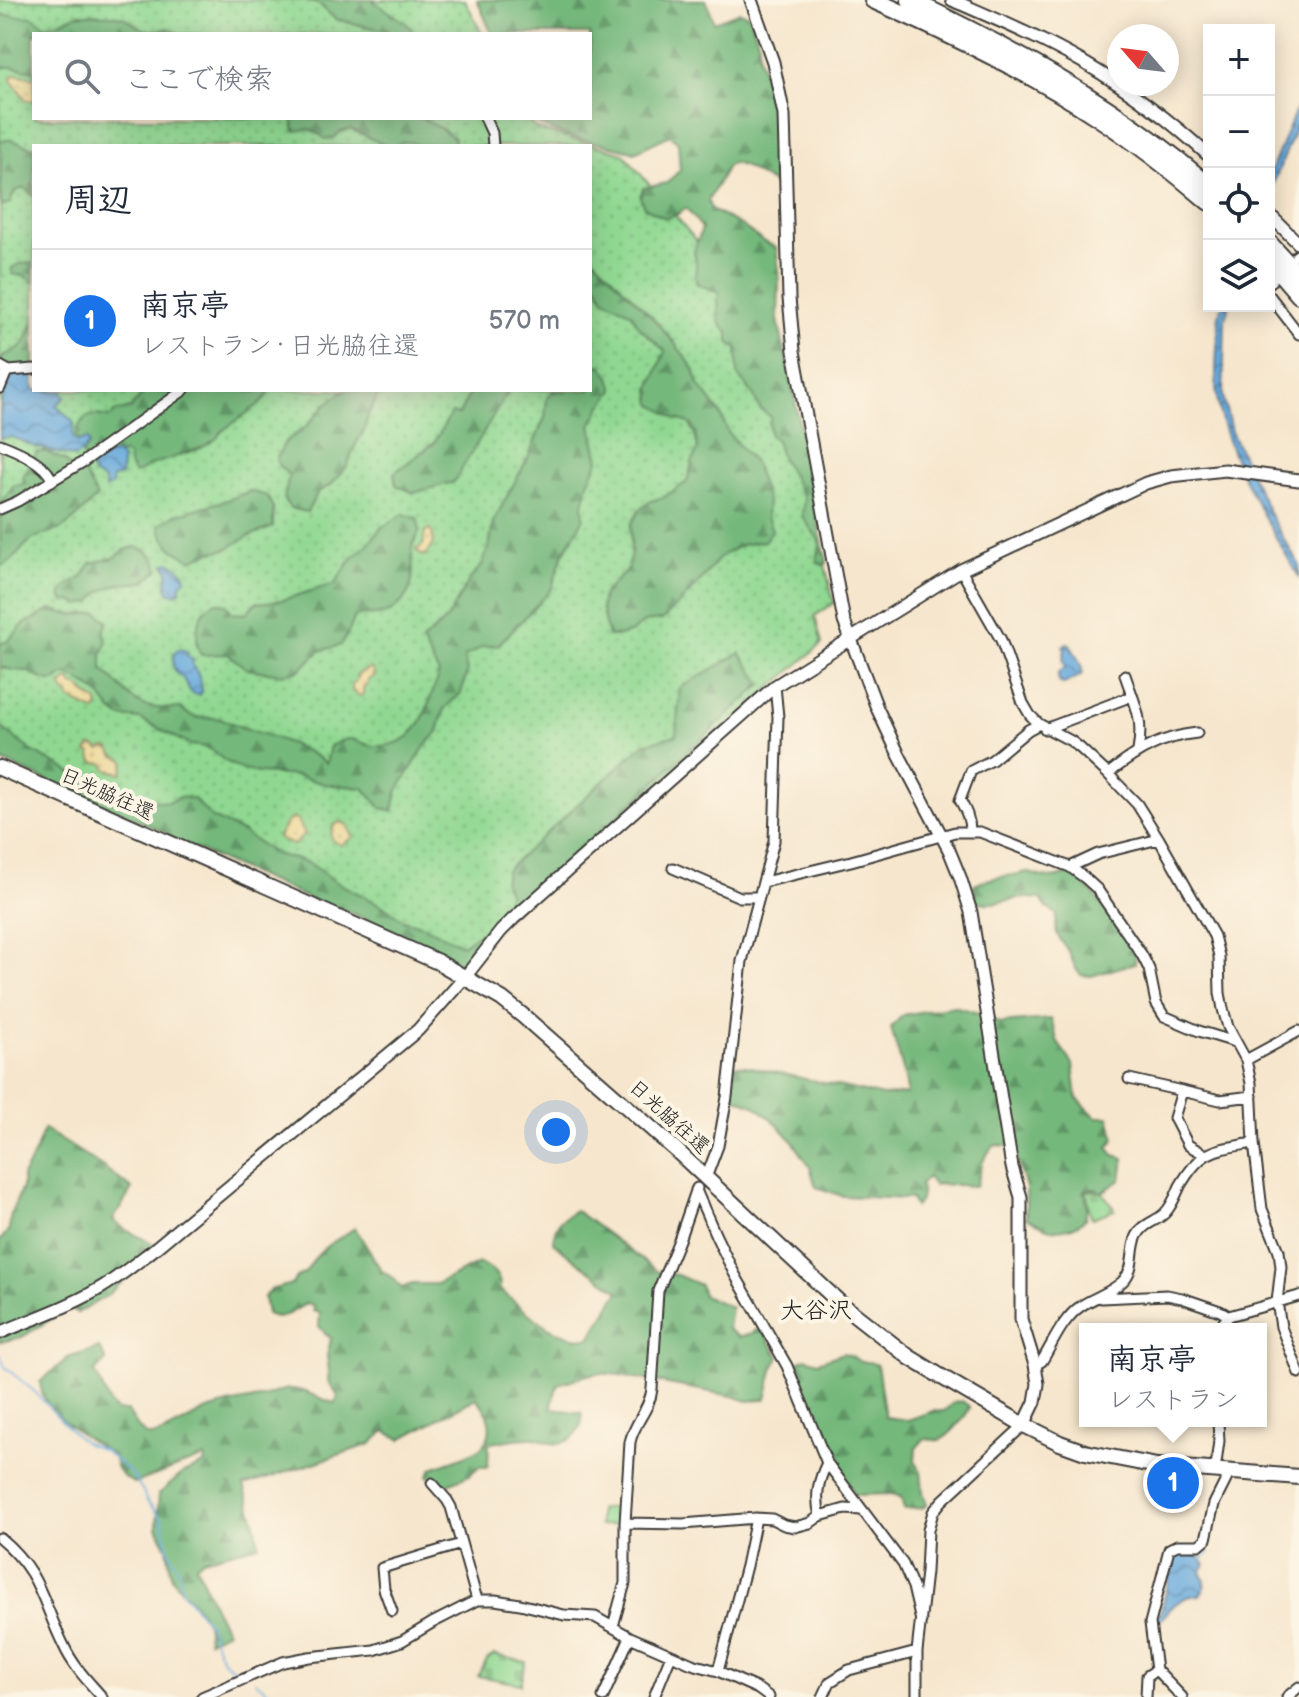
<!DOCTYPE html>
<html lang="ja">
<head>
<meta charset="utf-8">
<style>
	body { margin:0; font-family:"Balsamiq Sans","Klee One",sans-serif; background:#f2f2f3; color:#1f2937 }
	.controls { position:absolute; right:24px; top:24px; display:grid; overflow:hidden; border-radius:0px; box-shadow:0 4px 20px #0003 }
	.controls button { width:72px; height:72px; display:grid; place-items:center; padding:0; border:0; border-bottom:2px solid #e0e1e3; background:#fff; color:#1f2937; font:40px sans-serif }
	.compass { position:absolute; left:1107px; top:24px; width:72px; height:72px; border-radius:50%; background:#fff; box-shadow:0 4px 20px #0003; rotate:298deg }
	.you { position:absolute; left:556px; top:1132px; width:28px; height:28px; margin:-20px; border:6px solid #fff; border-radius:50%; background:#1a73e8; box-shadow:0 0 0 12px #1a73e833 }
	.badge { display:grid; place-items:center; width:52px; height:52px; border-radius:50%; background:#1a73e8; color:#fff; font-size:26px; font-weight:700 }
	.pin { position:absolute; translate:-50% -50%; border:4px solid #fff; box-shadow:0 2px 8px #0006 }
	.popup { position:absolute; left:1079px; top:1323px; width:188px; height:104px; box-sizing:border-box; display:grid; place-content:center; border-radius:0px; background:#fff; filter:drop-shadow(0 2px 6px #0005); font-size:26px; white-space:nowrap; color:#747a83 }
	.popup b { font-size:30px; color:#1f2937 }
	.popup::after { content:''; position:absolute; left:50%; top:100%; margin-left:-16px; border:16px solid transparent; border-top-color:#fff }
	.list { margin:0; padding:0; list-style:none }
	h2 { display:flex; justify-content:space-between; align-items:center; height:104px; margin:0; padding:0 32px; font-size:34px }
	h2 small { font-size:26px; font-weight:400; color:#747a83 }
	.list li { display:grid; grid-template-columns:52px 1fr auto; gap:24px; align-items:center; box-sizing:border-box; height:144px; padding:0 32px; border-top:2px solid #e0e1e3 }
	.list b { display:block; font-size:30px; white-space:nowrap }
	.list p { margin:0; font-size:26px; white-space:nowrap; color:#747a83 }
	.list em { font-size:26px; font-style:normal; color:#747a83 }
	.icon { flex:none; width:44px; height:44px; fill:none; stroke:currentColor; stroke-width:2; stroke-linecap:round; stroke-linejoin:round }
	.map { position:relative; flex:none; width:1299px; height:1697px; overflow:hidden }
	.search { position:absolute; background:#fff; box-shadow:0 4px 20px #0003; left:32px; top:32px; width:560px; height:88px; display:flex; align-items:center; gap:20px; box-sizing:border-box; padding:0 28px; border-radius:0px; color:#747a83; font-size:30px }
	.panel { position:absolute; background:#fff; box-shadow:0 4px 20px #0003; left:32px; top:144px; width:560px; height:248px; border-radius:0px }
	.map>svg:first-child { display:block }
</style>
</head>
<body>
<div class="map">
<svg width="1299" height="1697" viewBox="0 0 1299 1697">
	<defs>
		<pattern id="grass-dots" width="8" height="8" patternUnits="userSpaceOnUse" patternTransform="scale(2)"><rect width="8" height="8" fill="#90d892"/><path d="M2 2h.1M6 6h.1" fill="none" stroke="#7cb97d" stroke-width="1.8" stroke-linecap="round"/></pattern>
		<pattern id="forest-firs" width="22" height="20" patternUnits="userSpaceOnUse" patternTransform="scale(2)"><rect width="22" height="20" fill="#74b87c"/><path d="M5 1l3.5 6h-7zM16 11l3.5 6h-7z" fill="#5e9565"/></pattern>
		<pattern id="sand-dots" width="8" height="8" patternUnits="userSpaceOnUse" patternTransform="scale(2)"><rect width="8" height="8" fill="#eeda9e"/><path d="M2 2h.1M6 6h.1" fill="none" stroke="#ccba88" stroke-width="1.8" stroke-linecap="round"/></pattern>
		<pattern id="cemetery-stones" width="16" height="16" patternUnits="userSpaceOnUse" patternTransform="scale(2)"><rect width="16" height="16" fill="#90d892"/><path d="M2 7V4a2 2 0 0 1 4 0v3zM10 15v-3a2 2 0 0 1 4 0v3z" fill="#7cb97d"/></pattern>
		<pattern id="water-waves" width="16" height="10" patternUnits="userSpaceOnUse" patternTransform="scale(2)"><rect width="16" height="10" fill="#69aadd"/><path d="M0 5q4-4 8 0t8 0" fill="none" stroke="#568ab2"/></pattern>
	</defs>
	<rect width="100%" height="100%" fill="#fcf5e5"/>
	<filter id="ink" filterUnits="userSpaceOnUse"><feTurbulence type="fractalNoise" baseFrequency=".0125" numOctaves="2"/><feDisplacementMap in="SourceGraphic" scale="16" xChannelSelector="R" yChannelSelector="G"/><feConvolveMatrix kernelMatrix="1 2 1 2 8 2 1 2 1" color-interpolation-filters="sRGB"/></filter>
	<filter id="wash" filterUnits="userSpaceOnUse"><feTurbulence type="fractalNoise" baseFrequency=".006" numOctaves="4" result="noise"/><feDisplacementMap in="SourceGraphic" scale="32" xChannelSelector="R" yChannelSelector="G"/><feGaussianBlur stdDeviation="1.8" result="paint"/><feColorMatrix in="noise" values="0 0 0 0 0 0 0 0 0 0 0 0 0 0 0 0 0 1.4 0 .05"/><feComposite in="paint" operator="in"/></filter>
	<g filter="url(#wash)">
		<rect width="100%" height="100%" fill="#f6e6cd"/>
		<path fill="url(#grass-dots)" stroke="#567a57" stroke-width="2" fill-rule="evenodd" d="M0,0H465L482,34H34V118H526L536,129L623,153L769,328L834,603L815,616L822,644L461,954L0,744ZM34,146H590V390H34Z"/>
		<path fill="url(#forest-firs)" stroke="#486a4c" stroke-width="2" d="M304,0H372L407,24L415,34H388L386,31L335,19L320,5Z
			M477,0H705C711,6 710,14 714,22L740,12L749,15L759,43V56L770,97L774,105L780,152L778,182L777,186L745,167L734,163L727,166L708,201L711,210L741,225L764,242L776,247L779,273L778,320L798,415L805,463L827,563L823,565L817,561L820,545L818,539L802,516L804,499L787,466L782,460L776,440L770,435L769,423L771,417L760,409L751,391L738,376L737,349L729,342V333L719,322L718,292L696,283V261L694,251L702,228L686,208L678,214L665,218L644,207L640,197L643,188L667,183L680,170L678,142L670,135L635,152C610,144 548,136 532,118H590V34H492Z
			M80,14L110,15L123,17L143,29L154,31L168,28L180,34H34V71L12,67H0V15L33,17L46,26C59,24 68,17 80,14Z
			M292,118H422L444,130L454,138L453,146H418L411,142H402L395,146H387L351,129L340,132L335,137L326,139L310,129L295,131Z
			M0,140H12L34,148V197L25,188L15,191L10,203L1,206Z
			M590,254L652,317L673,341L694,369L699,385L720,413L729,434L750,458L756,468L767,501L766,515L772,530L764,541L741,545L721,556L690,593L662,620L644,622L632,632L619,636H608L601,607L603,594L628,569L631,552V525L639,510L651,501L664,497L687,482L693,459L698,449L695,434L689,423L677,419L652,404L650,389L665,351L639,327L631,313L604,298L598,286L590,279Z
			M34,263V283L25,276L12,274V268L19,264Z
			M34,320V374L18,370L6,373L0,386L2,357C8,353 16,351 21,346C29,340 29,329 34,320Z
			M601,365L610,377L614,390L601,407L591,425L599,460L588,483L583,505L584,518L563,554L551,590L498,645L482,647L464,657L467,672L461,693L444,709L438,732L425,746L397,792L393,811L381,808L364,788L324,784L298,776L259,773L243,770L225,761L207,747L190,745L140,719L120,717L112,711L99,694L85,684L67,674L52,682L38,677L27,671L13,670L0,667V644L8,641L23,625L52,609C68,616 80,616 97,612L108,621L104,632L107,641L102,656V669C133,696 132,712 180,708C197,723 202,715 221,719C229,721 237,726 245,728C273,737 303,746 326,763L330,746C335,744 343,739 349,739C356,739 365,745 373,746C422,748 425,710 439,674L422,641L446,620L470,579L482,565L490,542L493,522L528,458L545,417L547,398L555,390H590V366Z
			M146,390H271L261,403L222,431L216,439L201,448L151,465L135,474L129,465L128,456L114,450L88,463L83,457V444L76,437C80,414 90,413 111,417L115,412L131,408Z
			M344,390H381L369,413L364,430L352,452L348,465L331,485L318,492L307,512L290,508L284,499L289,475L280,467L276,460L285,442L307,426L323,407Z
			M471,390H509L454,482L414,493L396,485L394,473L434,443L451,413L459,415Z
			M37,452H46L64,460L69,466L83,471L97,497C87,507 77,519 64,527C53,534 39,533 29,542C17,552 17,561 0,566V504L13,486L25,483L23,477Z
			M250,491L267,496L273,508V527L247,537L227,549L207,553L192,560C172,551 166,546 159,525L175,515L227,500Z
			M403,514L417,518C424,536 412,538 412,553C413,574 415,585 402,602C398,606 393,612 387,613C379,616 364,615 355,616L350,629L341,645L320,651L298,671L281,674L247,669L228,654L201,655C194,644 197,621 205,610C208,606 213,604 216,602L226,604L232,613L246,614L256,602C282,605 308,589 334,585L353,557L366,546L381,528Z
			M135,547C149,549 155,557 159,569L144,582L115,585L100,592L91,602L80,605L71,601L64,602L61,595L66,587L82,577L91,563L114,558L125,550Z
			M740,653L762,684L495,929L481,950L463,966C437,960 417,946 394,933C372,920 337,907 312,900L175,840L160,830L0,760V726L30,750L76,775L135,798L168,802L180,797L194,799L212,818L244,833L275,854L309,863L336,882L387,908L403,920L424,926L462,945C484,930 501,920 509,893L504,883L506,870L644,744L676,735L680,688Z
			M1027,872C1043,878 1054,881 1069,873C1100,890 1113,928 1136,953L1135,963L1091,976L1081,975C1073,968 1073,959 1068,951C1057,934 1054,936 1057,914L1047,908L1041,899C1034,899 1027,897 1021,898C1006,900 990,907 976,900L973,885C983,878 1013,876 1027,872Z
			M953,1006L979,1013L1000,1023L1051,1019L1058,1043L1073,1064L1077,1098L1096,1117H1109L1115,1139L1108,1147L1114,1155L1124,1158L1121,1180L1101,1193L1096,1189H1085L1087,1207L1085,1219C1073,1230 1053,1234 1039,1224C1034,1222 1031,1219 1026,1218V1187L1012,1146L993,1145L983,1161L976,1186L938,1184L934,1186L928,1177L920,1185C922,1193 922,1201 915,1207L911,1199L842,1196L816,1187L810,1167L792,1140L774,1121L754,1105L732,1096L734,1065L746,1066L883,1096L907,1094C906,1071 896,1050 891,1027L903,1015Z
			M44,1129L102,1166L132,1189L113,1220L126,1230L156,1245L155,1254L105,1297L77,1313L69,1308L22,1337L0,1342V1241L9,1229L11,1213L22,1188V1176L34,1155Z
			M575,1210L658,1272L677,1275L700,1285L703,1295L731,1307L728,1329L739,1337L750,1334L761,1327L779,1357L774,1366L766,1399L748,1401L732,1396L620,1375L600,1373L587,1375L558,1384L551,1408L582,1413C584,1431 570,1446 551,1443C545,1442 540,1438 533,1438C519,1437 503,1441 489,1443L488,1467H478L470,1475L448,1484L445,1490L440,1488L428,1475L432,1468C444,1463 470,1456 480,1448C497,1435 489,1410 476,1398L401,1439L385,1431L371,1444L244,1486L254,1518L259,1545L203,1559L196,1565L215,1609L227,1631L208,1641L206,1622L200,1611L172,1578L167,1548L157,1527L159,1494L183,1473L204,1464L205,1457L135,1483C120,1477 116,1470 113,1455C92,1443 52,1417 43,1395C41,1391 41,1386 40,1382L68,1358L99,1348L106,1361L95,1372L110,1404L116,1411H127C133,1418 141,1437 152,1436C166,1434 191,1418 203,1412C222,1403 243,1402 263,1397C273,1394 283,1388 293,1389C308,1391 320,1399 334,1403L339,1397L328,1382L329,1371L327,1356L331,1338L319,1327L320,1313L313,1311L314,1306L307,1303C294,1310 282,1322 267,1314L264,1297L270,1290L292,1284L297,1277L305,1273L315,1258L327,1246L355,1228L381,1270L395,1280L401,1288L412,1284H437L479,1263C492,1270 501,1274 500,1290C526,1311 555,1341 590,1338L619,1291L579,1263L553,1242C555,1223 560,1220 575,1210Z
			M843,1353L852,1356L860,1362H869L877,1365L885,1417L908,1420L933,1411H944L953,1403L962,1401L970,1407C966,1416 949,1438 939,1440C935,1441 929,1439 925,1438L916,1448L915,1461L921,1471L923,1492L927,1505L922,1508L904,1509L901,1497L890,1494L856,1495C829,1454 809,1411 794,1364L806,1358L818,1362Z"/>
		<path fill="url(#sand-dots)" stroke="#857b5d" stroke-width="2" d="M16,74L34,78V101L26,100C21,92 16,87 11,80L12,75Z
			M430,529C436,538 433,551 423,556L416,550L423,545L425,532Z
			M371,668L375,676L368,680V684L363,689V694L360,696L352,691V684L356,681L358,674Z
			M67,680H71L72,685L80,687C84,696 95,697 99,704L97,710L94,711L70,699L69,695L63,691L62,686Z
			M91,746H94L100,750L104,748L110,749L113,755L123,759L125,762L122,773L108,770L103,763H95L92,760L91,754L87,752Z
			M292,818L297,820L305,834L294,845L280,840L278,837L287,822Z
			M341,822L348,825L353,837L341,845L332,840L331,835L334,825Z"/>
		<path fill="url(#cemetery-stones)" stroke="#567a57" stroke-width="2" d="M1095,1190L1103,1193L1115,1210L1092,1218L1089,1209L1087,1191Z
			M621,1508L620,1524L599,1526V1509Z
			M494,1655L526,1662L521,1684L478,1676L488,1659Z"/>
		<path fill="url(#water-waves)" stroke="#42637c" stroke-width="2" d="M1299,102V120L1269,194V176Z
			M1222,306H1229L1225,319L1223,396L1231,432L1272,519L1299,565V577C1270,526 1224,456 1217,396C1214,370 1218,342 1219,315Z
			M14,373L27,374L34,379V390H46L48,392L61,390L65,398L56,405L74,423L73,438L78,442L87,439L89,444L83,452L74,457L35,447L13,437L0,438C0,409 0,397 14,373Z
			M110,454L119,455L122,461L121,476L112,478V485L105,489V481L93,474L91,467Z
			M169,562C176,565 184,570 186,578L181,585L180,592L176,594L170,593C165,587 166,579 169,572L165,565Z
			M1067,643L1070,644L1081,665L1083,674L1064,684L1060,683L1058,677V673L1065,668L1063,660L1065,649L1063,647Z
			M179,649L187,651V655L193,660L192,665L198,674L202,690L199,695L191,693L183,678L176,673C173,665 170,654 179,649Z
			M1180,1552L1198,1556L1205,1564L1201,1572C1206,1581 1208,1586 1200,1595C1181,1595 1171,1607 1160,1621L1157,1619L1163,1604L1174,1558Z"/>
		<g fill="none" stroke-linecap="round" stroke-linejoin="round">
			<path stroke="#69aadd" stroke-width="2" d="M0,1354L5,1367L35,1392L72,1432L85,1443L105,1451L132,1474L143,1491L146,1500L162,1518L168,1548L178,1569L184,1594L208,1623L218,1651L224,1661L231,1667L246,1672
				M1201,1560L1210,1552
				M255,1681L270,1693L283,1697"/>
		</g>
	</g>
	<g filter="url(#ink)">
		<g fill="none" stroke-linecap="round" stroke-linejoin="round">
			<g stroke="#3d3a37" stroke-width="13">
				<path id="minor" d="M485,118L492,133L493,146
					M1296,256L1299,254
					M1269,283L1272,280
					M1269,295L1299,334
					M0,366L9,371L34,369
					M0,388L7,371
					M0,444C16,450 48,464 52,481
					M0,509L18,501L83,462L184,390
					M961,570L1001,640L1023,703L1030,715L1039,724L1071,741L1080,748L1108,774L1137,804L1159,839L1214,936L1219,956L1220,993L1223,1009L1228,1027L1246,1060L1251,1083L1254,1143L1262,1209L1279,1251L1281,1267L1277,1302L1281,1327L1299,1373
					M1125,675C1135,705 1144,718 1138,751
					M1045,729L1132,696
					M1108,774C1137,751 1160,737 1197,733
					M970,831C970,819 966,811 960,800L971,771L992,760L1028,730L1039,724
					M1070,867L1098,854L1159,839
					M673,868L740,897H759
					M764,882L851,861L955,832H980L1070,867L1085,878L1097,889L1142,955L1149,969L1156,1003L1164,1016L1199,1031L1235,1042
					M1246,1060L1299,1031
					M1129,1079L1182,1091
					M1204,1154L1188,1145L1174,1118L1182,1091L1220,1100L1252,1096
					M706,1178L718,1146L727,1097L742,961L774,841L778,717L775,686
					M696,1190L716,1236L734,1273L787,1366L827,1463L903,1564L913,1587L921,1621
					M1101,1298L1167,1295L1182,1298L1220,1311L1229,1316L1299,1296
					M1218,1329L1229,1316
					M1035,1365L1042,1361C1053,1343 1063,1318 1081,1306C1094,1297 1111,1293 1123,1281C1136,1268 1130,1250 1137,1236C1143,1223 1156,1222 1165,1213C1172,1206 1176,1195 1180,1186C1202,1148 1214,1150 1254,1143
					M1215,1471L1219,1441L1218,1421
					M432,1483L447,1500L451,1507L477,1600
					M820,1516C815,1496 818,1481 827,1463
					M625,1523L683,1524L756,1518L772,1519L784,1525L795,1527L810,1523L820,1516L845,1509L862,1510
					M0,1538C41,1572 42,1602 64,1646C73,1666 88,1681 102,1697
					M392,1611L384,1589L382,1568L461,1544
					M613,1626L625,1583V1523L630,1442C634,1423 650,1409 652,1389L658,1291L679,1240L697,1188
					M718,1671L746,1566L756,1518
					M202,1697L283,1662L309,1657L374,1650L402,1641L432,1623L477,1600H495L520,1604L564,1615L595,1617L630,1637L692,1664L718,1671L758,1689L769,1697
					M603,1697L630,1637
					M654,1697L671,1655
					M823,1697L830,1682L849,1670L917,1652
					M917,1697V1652L926,1572L928,1530L933,1512L942,1501L1024,1425
					M1146,1697L1147,1676L1156,1670
					M1182,1697L1156,1670L1150,1623L1169,1549L1177,1545H1199L1206,1539L1214,1504L1230,1472
					M1287,1697L1299,1687"/>
			</g>
			<g stroke="#3d3a37" stroke-width="15">
				<path id="tertiary" d="M751,0L773,62L784,115L789,298L794,351L844,621L877,708L898,753L949,850L960,877L971,912L1012,1167L1021,1197V1319L1035,1365L1038,1384L1035,1402L1024,1425
					M952,0C998,20 1043,39 1086,64C1130,90 1172,122 1209,156
					M1269,214L1299,244
					M0,1333C32,1319 67,1308 97,1290C117,1279 135,1264 153,1250L418,1030L465,977L501,931L513,919L775,686L961,570L1146,483L1171,476L1225,470L1299,480"/>
			</g>
			<g stroke="#3d3a37" stroke-width="18">
				<path id="trunk" d="M0,768L438,962L502,999L522,1015L676,1150L840,1303L909,1357L940,1376L1024,1425L1060,1443L1085,1452L1157,1466L1299,1477"/>
			</g>
			<g stroke="#3d3a37" stroke-width="20">
				<path id="motorway" d="M873,0C948,33 1028,71 1096,116C1136,142 1173,171 1209,202
					M910,0C1016,51 1120,107 1209,186
					M1269,243L1299,276
					M1269,260L1299,295"/>
			</g>
			<use href="#minor" stroke="#fff" stroke-width="9"/>
			<use href="#tertiary" stroke="#fff" stroke-width="11"/>
			<use href="#trunk" stroke="#fff" stroke-width="14"/>
			<use href="#motorway" stroke="#fff" stroke-width="16"/>
		</g>
	</g>
	<g text-anchor="middle" dominant-baseline="central" stroke-width="8" stroke-linejoin="round" paint-order="stroke">
		<g font-size="20" fill="#1c1c1c" stroke="#fcf5e5">
			<text transform="translate(107 794) rotate(24)">日光脇往還</text>
			<text transform="translate(669 1117) rotate(42)">日光脇往還</text>
		</g>
		<g font-size="24" fill="#1c1c1c" stroke="#fcf5e5">
			<text x="816" y="1310">大谷沢</text>
		</g>
	</g>
</svg>
<div class="controls">
<button>+</button>
<button>−</button>
<button><svg class="icon" aria-label="locate" viewBox="0 0 24 24"><circle cx="12" cy="12" r="6"/><path d="M12 2v4M12 18v4M2 12h4M18 12h4"/></svg></button>
<button><svg class="icon" aria-label="layers" viewBox="0 0 24 24"><path d="M12 4l9 5-9 5-9-5zM3 14l9 5 9-5"/></svg></button>
</div>
<svg class="compass" viewBox="-18 -18 36 36"><path d="M0-13l5 13h-10z" fill="#e53935"/><path d="M0 13l5-13h-10z" fill="#747a83"/></svg>
<div class="you"></div>
<div class="pin badge" style="left:1173px;top:1483px">1</div>
<div class="popup"><b>南京亭</b>レストラン</div>
<div class="search"><svg class="icon" aria-label="search" viewBox="0 0 24 24"><circle cx="10" cy="10" r="6"/><path d="M15 15l6 6"/></svg>ここで検索</div>
<section class="panel">
<h2>周辺<small></small></h2>
<ul class="list">
<li><span class="badge">1</span><div><b>南京亭</b><p>レストラン · 日光脇往還</p></div><em>570 m</em></li>
</ul>
</section>
</div>
</body>
</html>
